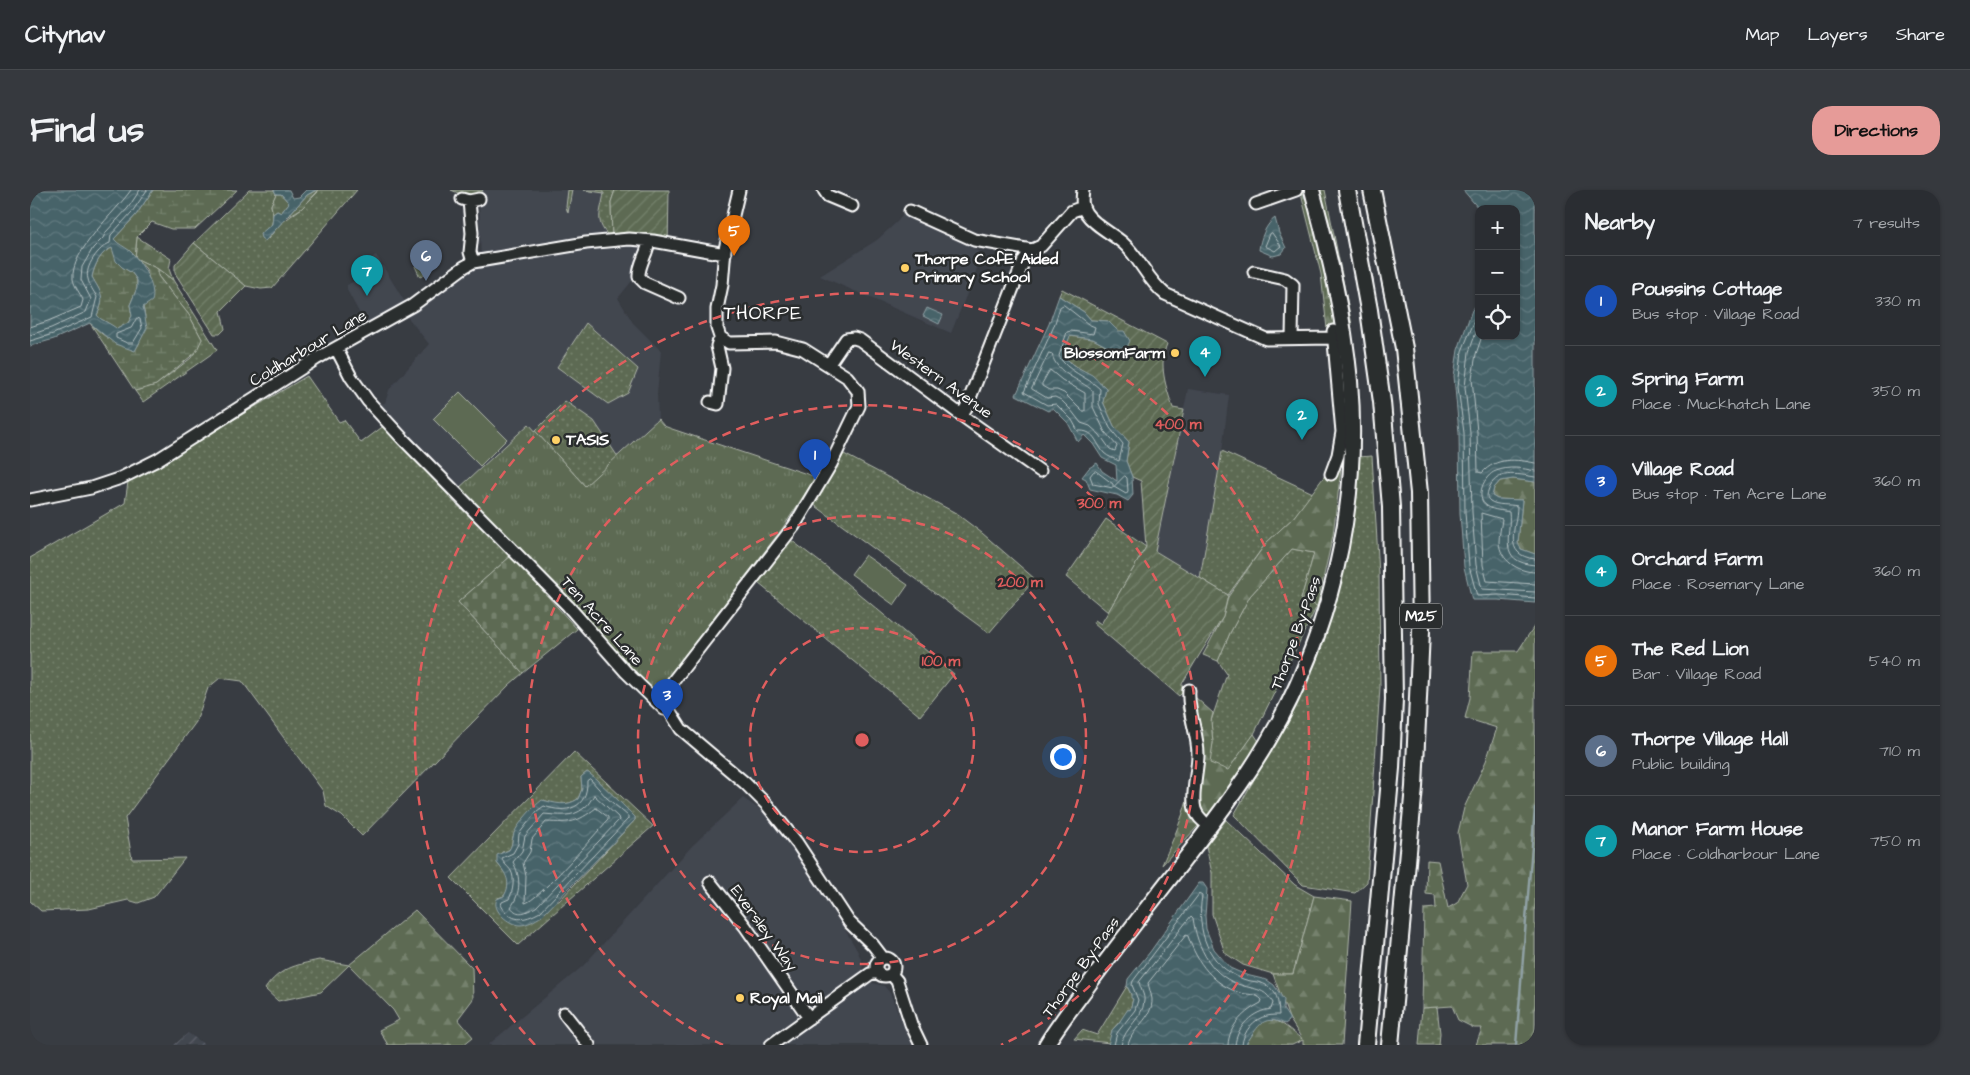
<!DOCTYPE html>
<html lang="en">
<head>
<meta charset="utf-8">
<style>
	body { margin:0; font-family:"Architects Daughter",sans-serif; background:#36393e; color:#f1f3f6 }
	.controls { position:absolute; right:15px; top:15px; display:grid; overflow:hidden; border-radius:10px; box-shadow:0 1px 4px #0004 }
	.controls button { width:45px; height:45px; display:grid; place-items:center; padding:0; border:0; border-bottom:1px solid #46494d; background:#2a2d32; color:#f1f3f6; font:25px sans-serif }
	.you { position:absolute; left:1032px; top:566px; width:18px; height:18px; margin:-12px; border:4px solid #fff; border-radius:50%; background:#1a73e8; box-shadow:0 0 0 8px #1a73e833 }
	.badge { display:grid; place-items:center; width:32px; height:32px; border-radius:50%; background:#e69b98; color:#fff; font-size:16px; font-weight:700 }
	.pin { position:absolute; translate:-50% -41px; filter:drop-shadow(0 1px 2px #0008) }
	.pin::after { content:''; position:absolute; top:26px; width:18px; height:15px; background:inherit; clip-path:polygon(0 0,100% 0,50% 100%) }
	.list { margin:0; padding:0; list-style:none }
	h2 { display:flex; justify-content:space-between; align-items:center; height:65px; margin:0; padding:0 20px; font-size:21px }
	h2 small { font-size:16px; font-weight:400; color:#a5a8ac }
	.list li { display:grid; grid-template-columns:32px 1fr auto; gap:15px; align-items:center; box-sizing:border-box; height:90px; padding:0 20px; border-top:1px solid #46494d }
	.list b { display:block; font-size:19px; white-space:nowrap }
	.list p { margin:0; font-size:16px; white-space:nowrap; color:#a5a8ac }
	.list em { font-size:16px; font-style:normal; color:#a5a8ac }
	.icon { flex:none; width:28px; height:28px; fill:none; stroke:currentColor; stroke-width:2; stroke-linecap:round; stroke-linejoin:round }
	.map { position:relative; flex:none; width:1505px; height:855px; overflow:hidden; border-radius:20px }
	header { display:flex; align-items:center; gap:30px; box-sizing:border-box; height:70px; padding:0 25px; background:#2a2d32; border-bottom:1px solid #46494d }
	header strong { font-size:24px }
	nav { display:flex; gap:28px; margin-inline-start:auto; font-size:18px }
	.intro { display:flex; align-items:center; justify-content:space-between; box-sizing:border-box; height:120px; padding:0 30px }
	h1 { margin:0; font-size:35px }
	.button { padding:12px 22px; border-radius:20px; background:#e69b98; color:#111; font-size:18px; font-weight:700 }
	main { display:flex; gap:30px; padding:0 30px }
	aside { flex:1; background:#2a2d32; border-radius:20px; box-shadow:0 1px 4px #0004 }
	.map>svg:first-child { display:block }
</style>
</head>
<body>
<header>
<strong>Citynav</strong>
<nav><a>Map</a><a>Layers</a><a>Share</a></nav>
</header>
<div class="intro"><h1>Find us</h1><a class="button">Directions</a></div>
<main>
<div class="map">
<svg width="1505" height="855" viewBox="0 0 1505 855">
	<defs>
		<pattern id="industrial-furrows" width="10" height="10" patternUnits="userSpaceOnUse" patternTransform="scale(1.25)"><rect width="10" height="10" fill="#424650"/><path d="M-1 1l2-2M0 10L10 0M9 11l2-2" fill="none" stroke="#5e626a"/></pattern>
		<pattern id="grass-dots" width="8" height="8" patternUnits="userSpaceOnUse" patternTransform="scale(1.25)"><rect width="8" height="8" fill="#5d6b53"/><path d="M2 2h.1M6 6h.1" fill="none" stroke="#75816d" stroke-width="1.8" stroke-linecap="round"/></pattern>
		<pattern id="forest-firs" width="22" height="20" patternUnits="userSpaceOnUse" patternTransform="scale(1.25)"><rect width="22" height="20" fill="#5d6b53"/><path d="M5 1l3.5 6h-7zM16 11l3.5 6h-7z" fill="#75816d"/></pattern>
		<pattern id="wetland-marsh" width="20" height="14" patternUnits="userSpaceOnUse" patternTransform="scale(1.25)"><rect width="20" height="14" fill="#5d6b53"/><path d="M1 5h8M5 5V1M11 12h8M15 12V8" fill="none" stroke="#75816d"/></pattern>
		<pattern id="cemetery-stones" width="16" height="16" patternUnits="userSpaceOnUse" patternTransform="scale(1.25)"><rect width="16" height="16" fill="#5d6b53"/><path d="M2 7V4a2 2 0 0 1 4 0v3zM10 15v-3a2 2 0 0 1 4 0v3z" fill="#75816d"/></pattern>
		<pattern id="park-tufts" width="24" height="20" patternUnits="userSpaceOnUse" patternTransform="scale(1.25)"><rect width="24" height="20" fill="#5d6b53"/><path d="M3 7l-1-3M5 7V3M7 7l1-3M15 17l-1-3M17 17v-4M19 17l1-3" fill="none" stroke="#75816d"/></pattern>
		<pattern id="garden-furrows" width="10" height="10" patternUnits="userSpaceOnUse" patternTransform="scale(1.25)"><rect width="10" height="10" fill="#5d6b53"/><path d="M-1 1l2-2M0 10L10 0M9 11l2-2" fill="none" stroke="#75816d"/></pattern>
		<pattern id="water-waves" width="16" height="10" patternUnits="userSpaceOnUse" patternTransform="scale(1.25)"><rect width="16" height="10" fill="#466369"/><path d="M0 5q4-4 8 0t8 0" fill="none" stroke="#627a80"/></pattern>
	</defs>
	<rect width="100%" height="100%" fill="#383c42"/>
	<filter id="ink" filterUnits="userSpaceOnUse"><feTurbulence type="fractalNoise" baseFrequency=".02" numOctaves="2"/><feDisplacementMap in="SourceGraphic" scale="10" xChannelSelector="R" yChannelSelector="G"/><feConvolveMatrix kernelMatrix="1 2 1 2 8 2 1 2 1" color-interpolation-filters="sRGB"/></filter>
	<g filter="url(#ink)">
		<path fill="#424650" d="M453,0H639L638,58H612L602,91L588,108L603,133L631,161L627,204L628,229L634,236L642,239L786,287L752,339L637,488L628,503L489,357L444,316L346,214L355,213L359,200L399,154L376,125L426,90L451,76L449,6Z
			M874,22L879,23L953,64L921,143L790,86L847,50L868,31Z
			M346,65L376,114L337,137L317,100V95L330,88L335,79L332,74Z
			M1158,199L1199,205L1192,261L1170,388L1125,362Z
			M713,608L736,624L780,681L827,760L833,774L832,781L842,793L854,796L860,803L882,855H458L553,776L662,656Z"/>
		<path fill="url(#industrial-furrows)" d="M158,843L171,852L174,855H144Z"/>
		<path fill="url(#grass-dots)" stroke="#aeb5a9" fill-rule="evenodd" d="M219,0H244L246,4L241,15L243,29L238,49L250,34L272,18L288,2L287,0H327L242,98L231,99L216,96L164,53Z
			M538,0H542L538,23L536,17Z
			M554,0H585L581,12L582,49C563,32 571,23 574,3Z
			M128,79L143,90L187,160L113,212L105,201L126,195L161,168L172,149L159,125L128,86Z
			M556,133L608,179L598,203L578,214L527,177Z
			M277,186L309,232L314,230L331,253L355,235L424,312L481,366L428,412L493,483L479,495L332,646L312,626L296,616L293,601L212,491L190,488L178,498L166,532L95,628L102,669L155,668L124,707L108,713L98,710L59,719L11,721L0,711V368L95,313L98,292Z
			M535,211L564,231L588,267L555,296L505,241Z
			M1192,261L1283,303L1263,328L1236,353L1198,405L1170,388Z
			M814,264L924,322L952,343L1005,389L959,443L783,314Z
			M1342,266L1349,385L1350,497L1337,692L1325,703L1273,695L1204,625L1247,549L1289,465L1316,366L1328,267Z
			M1076,329L1116,357L1078,422L1036,387Z
			M761,350L803,382L924,484L890,526L728,393Z
			M1262,359L1284,363L1271,409L1287,416L1224,544L1198,581L1179,573L1183,553L1181,531L1197,484L1188,471L1200,443L1220,406Z
			M544,562L623,636L488,755L421,688ZM557,582C562,584 594,617 602,624L605,627V630L529,711L468,708L474,706L478,699V687L467,673L472,662C485,660 480,652 484,644C488,636 507,618 514,610C525,615 537,616 548,609L552,599L551,587Z
			M1196,630L1265,695L1284,706L1263,784H1243L1213,775L1195,763L1182,724V683L1176,656Z
			M289,770L319,775L291,802L248,811L235,799C249,778 266,775 289,770Z
			M1097,796L1103,809L1100,820L1082,840L1080,853L1044,849L1052,840L1067,845Z
			M1407,817L1410,843L1409,855H1389L1392,818Z"/>
		<path fill="url(#forest-firs)" stroke="#aeb5a9" d="M1270,0H1295L1322,135L1297,139L1291,84Z
			M107,47L141,69L139,79L143,90L128,79L105,68Z
			M1311,279L1303,345L1287,416L1271,409L1284,363L1262,359L1220,406L1200,443L1188,471L1173,465L1193,427L1198,407L1236,353L1263,328L1296,284Z
			M1483,289L1505,292V364L1491,359L1488,353L1492,310L1467,309L1462,306L1464,298L1470,291Z
			M1505,435V855H1446L1452,838H1444L1428,830L1422,816L1392,818L1394,719L1406,718L1405,705L1396,704L1397,670L1408,671L1418,718L1427,713L1437,694L1428,643L1434,618L1456,571L1467,538L1435,528L1440,508L1443,461H1488Z
			M1165,507L1183,523L1181,531L1183,553L1180,573L1198,580L1224,544L1230,553L1179,624L1132,675C1146,642 1163,607 1162,571C1162,553 1156,535 1152,517L1159,516Z
			M1284,706L1322,711L1312,855H1273V850L1262,855H1215C1220,849 1223,841 1228,835C1243,820 1260,841 1272,849L1259,828L1243,784H1263Z
			M385,720L442,778L443,809L428,829L443,847L433,855H358L349,840L369,830L363,820L319,775Z"/>
		<path fill="url(#wetland-marsh)" stroke="#aeb5a9" d="M123,0H207L165,39H141L122,32L107,47L105,68L128,79V86L159,125L172,149L166,162L126,195L105,201L60,133C75,148 85,154 105,160L109,154L115,126L113,117L119,89L116,79L100,61L89,55L84,49L106,25Z
			M287,0L288,1L272,18L257,27L277,5Z
			M246,4H251L259,13L251,23L247,21L243,24L241,15Z
			M82,58L87,71L92,77L102,83L107,90V98L100,115L102,126L98,133L87,139L73,130H70L67,125C76,108 70,102 62,87C64,76 71,61 82,58Z"/>
		<path fill="url(#cemetery-stones)" stroke="#aeb5a9" d="M421,0H453L449,6L438,7Z
			M481,366L547,439L493,483L428,412Z"/>
		<path fill="url(#park-tufts)" stroke="#aeb5a9" d="M390,72L397,83L390,87L385,76Z
			M628,229L634,236L642,239L786,287L752,339L637,488L628,503L595,474L489,357L428,299L499,234L555,296Z"/>
		<path fill="url(#garden-furrows)" stroke="#aeb5a9" d="M585,0H639L638,58L582,49L581,12Z
			M164,53L216,96L191,121L195,139L190,144H184L145,83V75Z
			M1032,99L1137,154C1128,175 1136,197 1143,218L1154,220L1125,361L1198,405L1193,427L1165,472L1152,494V503L1149,506L1063,433L1065,430L1071,434L1116,357L1111,291L1102,287L1096,271L1099,252L1084,236L1073,212L1076,198C1063,185 1046,178 1033,166L1039,146L1063,149L1078,157L1096,159L1088,141L1078,131L1061,130L1054,122L1029,106Z"/>
		<path fill="#5d6b53" stroke="#aeb5a9" d="M430,202L477,249L450,276L403,229Z
			M835,365L878,395L864,415L821,384Z"/>
		<path fill="url(#water-waves)" stroke="#90a1a5" fill-rule="evenodd" d="M0,0H123L106,25L84,49C89,55 94,56 100,61C111,71 127,97 122,111L113,117L117,138L105,161L85,154L60,133L24,149L0,156ZM82,58L86,71L92,77L102,83L107,90V98L100,115L102,126L98,133L87,139C81,133 71,131 67,125C76,107 71,103 62,87C64,76 71,61 82,58Z
			M244,0H259L263,8L269,7L276,0H286L277,5L235,51L231,48L230,44L242,34L243,24L247,21L251,23L259,13L251,4H246Z
			M1433,0H1505V292L1483,289L1470,291L1464,298L1462,306L1467,309L1492,310L1488,353L1491,359L1505,364V413L1468,410H1442L1434,377L1430,323L1429,243L1424,186L1428,160L1442,120L1449,112V146H1486V19H1449Z
			M1245,28L1249,43L1256,58L1251,64L1243,66L1229,60C1230,49 1236,34 1245,28Z
			M1029,106L1054,122L1061,130L1078,131L1088,141H1094L1100,151L1096,159L1078,157L1063,149L1040,146L1033,165L1043,175L1062,185L1076,198L1073,212L1084,236L1099,252L1096,271L1102,287L1103,305L1098,311L1087,305L1060,299L1056,289L1052,287L1059,278L1067,273L1072,281L1087,291L1086,275L1072,268L1063,254L1054,245L1048,252L1038,233L1023,218L1018,221L986,205L1019,134Z
			M897,118L913,125L909,134L893,126Z
			M557,582C562,584 595,617 602,624L605,627V630L512,726C505,730 498,735 490,735C479,735 461,720 467,709L474,706C482,693 476,683 467,673V665L479,660C483,654 482,647 485,641C492,629 502,618 512,610C525,613 536,617 548,609L552,599L551,587Z
			M1169,693H1173L1177,699L1175,726L1176,739L1184,759L1200,778L1216,785L1237,790L1244,795L1254,810L1253,819L1259,828V831L1255,834C1230,823 1228,839 1215,855H1078L1082,840L1088,834L1098,819L1100,820L1103,809L1101,808V804L1097,796L1098,789L1120,762Z"/>
		<g fill="none" stroke-linecap="round" stroke-linejoin="round">
			<path stroke="#b5c1c3" stroke-width="1" d="M1242,43L1251,56L1245,61L1235,56L1240,44Z
				M1034,115L1058,134L1065,137L1063,144L1041,141L1037,142L1029,166C1036,181 1058,187 1070,199L1069,214L1080,238L1093,254L1089,271C1085,269 1078,267 1074,263C1065,252 1065,240 1048,241L1042,230L1026,214L1017,215L994,202L1024,136L1030,117Z
				M1449,120L1432,161L1428,197L1434,243L1435,322L1439,376L1447,406L1469,405L1505,408
				M107,128L110,129L112,138L103,153H97L86,148V144L101,138Z
				M1449,134L1439,162L1435,197L1440,243L1442,322L1446,375L1452,399L1505,402
				M0,137L18,131L51,117L53,110C50,103 44,96 43,89C40,61 86,22 101,0
				M0,145L21,138L56,122L61,109L51,90L52,77L63,58L73,48L76,42L98,18L110,0
				M1452,146L1446,164L1442,188L1447,242L1448,282L1452,283C1466,267 1486,269 1505,273
				M0,151L23,144L62,127L67,107C64,102 59,95 58,89C54,77 69,57 80,53L81,45L102,22L117,0
				M1019,163L1022,164C1026,184 1050,189 1063,201V217L1075,242L1087,256L1085,261L1080,259L1070,245L1060,236L1051,233L1041,220L1031,210L1025,207L1017,208L1002,199Z
				M1020,180L1032,190L1055,203V221H1052L1034,203L1027,200H1019L1012,196V194Z
				M1066,281L1083,294V298L1063,294L1060,286L1063,282Z
				M1505,281C1492,278 1479,276 1466,281C1454,285 1444,308 1457,316C1464,321 1472,320 1479,322C1482,345 1466,372 1505,375
				M1095,286L1097,288L1098,301L1096,304L1084,297Z
				M1505,287C1487,284 1465,279 1458,301C1457,305 1456,308 1460,311C1467,316 1479,314 1487,316C1487,338 1471,365 1505,369
				M1505,382C1489,382 1470,371 1469,352C1469,345 1471,337 1472,329L1451,323L1453,375L1457,391L1505,394
				M560,589L577,608L598,626V629L510,722C494,731 481,733 471,715L472,712L479,709C483,702 485,688 481,681C478,676 473,674 472,668L483,663L488,654L489,644L507,621L514,616C536,624 558,619 557,591Z
				M564,605L588,627L589,630L506,717C496,722 488,727 481,717C491,703 491,687 483,672L492,661L495,646L514,624C527,625 543,628 554,618C559,615 561,609 564,605Z
				M566,618L578,627V630C565,644 507,712 495,713L496,686L493,673L500,662L502,649L516,632C542,633 546,633 566,618Z
				M1084,855L1087,843L1105,820L1108,810L1102,795L1103,791L1169,704L1172,706C1166,741 1178,776 1213,789C1221,792 1229,791 1236,795C1249,803 1248,812 1249,825C1245,825 1241,825 1237,826C1224,828 1213,842 1212,855
				M1091,855C1095,836 1113,829 1114,811C1115,805 1110,798 1109,792L1161,726L1163,728C1167,758 1182,788 1214,796C1228,800 1235,799 1243,813L1241,819C1223,821 1207,836 1205,855
				M1098,855C1102,837 1123,829 1122,809C1121,803 1119,798 1118,793L1156,745L1158,746C1167,773 1183,794 1210,803C1218,805 1226,803 1232,810L1231,813C1215,821 1199,835 1198,855"/>
			<path stroke="#90a1a5" stroke-width="2.5" d="M1274,0L1275,7
				M1486,855L1505,618"/>
			<g stroke="#fff" stroke-width="15">
				<path id="minor" d="M794,0L798,6L822,16
					M1053,0C1052,8 1051,16 1056,23C1064,35 1081,43 1093,53C1110,68 1117,90 1135,104L1236,149L1303,148
					M432,9L439,11L449,9
					M439,11L442,43L440,62L443,72
					M1226,14L1266,0
					M880,21L944,50L1002,60L1011,56L1042,21L1053,17
					M619,51C618,63 608,75 609,87L615,93L649,108
					M1224,82L1255,89L1263,95L1262,148
					M306,158L321,187L338,211L373,249L538,416L596,482L634,519L639,520L651,539L715,593L737,615L767,653L819,732L843,755L853,768
					M799,174L816,149L824,148L830,150L938,230L1010,281
					M680,212L688,214L692,178L687,156L688,153L692,149
					M931,225L936,218L994,70L1002,60
					M1301,284L1308,265L1312,242L1303,141
					M0,310L61,298L91,288L127,270L286,169L383,115L434,77L443,72L556,53L599,49L623,51L695,64
					M1159,500C1157,522 1168,542 1168,565C1168,579 1161,606 1165,619C1167,627 1173,631 1179,636
					M639,520V503L644,490L764,336L801,274L829,216L828,201L817,187L773,159L746,152L699,153L690,147L687,138V119L692,95L695,59L709,0
					M680,692L715,736L779,828
					M846 777a9 9 0 1 1 18 0a9 9 0 1 1-18 0Z
					M861,784L867,791L881,834L891,855
					M534,823L559,855
					M741,855L840,784L847,782"/>
			</g>
			<g stroke="#fff" stroke-width="18">
				<path id="major" d="M1016,855C1028,835 1043,816 1057,797C1106,729 1161,665 1209,596C1292,479 1332,334 1320,191C1314,126 1299,63 1282,0"/>
			</g>
			<g stroke="#fff" stroke-width="20">
				<path id="highway" d="M1317,0L1339,120L1352,212L1361,317L1364,509L1361,578L1336,855
					M1342,0L1374,158L1389,303L1391,441L1384,597L1360,855"/>
			</g>
			<use href="#minor" stroke="#2a2d2e" stroke-width="11"/>
			<use href="#major" stroke="#2a2d2e" stroke-width="14"/>
			<use href="#highway" stroke="#2a2d2e" stroke-width="16"/>
		</g>
	</g>
	<g fill="none" stroke="#e05e5e" stroke-width="2.5" stroke-dasharray="9 6">
		<circle cx="832" cy="550" r="112"/>
		<circle cx="832" cy="550" r="224"/>
		<path d="M693 855A335 335 0 1 1 971 855"/>
		<path d="M505 855A447 447 0 1 1 1159 855"/>
	</g>
	<g fill="#ffd166" stroke="#2a2d2e" stroke-width="2">
		<circle cx="875" cy="78" r="5"/>
		<circle cx="1145" cy="163" r="5"/>
		<circle cx="526" cy="250" r="5"/>
		<circle cx="710" cy="808" r="5"/>
	</g>
	<g text-anchor="middle" dominant-baseline="central" stroke-width="5" stroke-linejoin="round" paint-order="stroke">
		<rect fill="#2a2d2e" stroke="#bfc0c0" stroke-width="1" x="1370" y="413.5" width="42" height="25" rx="4"/>
		<g font-size="15" font-weight="bold" fill="#fff">
			<text x="1391" y="426">M25</text>
		</g>
		<g font-size="16" font-weight="bold" fill="#fff" stroke="#2a2d2e" text-anchor="start">
			<text x="885" y="69">Thorpe CofE Aided<tspan x="885" dy="18">Primary School</tspan></text>
			<text x="1135" y="163" text-anchor="end">BlossomFarm</text>
			<text x="536" y="250">TASIS</text>
			<text x="720" y="808">Royal Mail</text>
		</g>
		<g font-size="16" fill="#fff" stroke="#2a2d2e">
			<text transform="translate(278 158) rotate(-31)">Coldharbour Lane</text>
			<text transform="translate(911 189) rotate(36)">Western Avenue</text>
			<text transform="translate(572 431) rotate(48)">Ten Acre Lane</text>
			<text transform="translate(1266 443) rotate(-70)">Thorpe By-Pass</text>
			<text transform="translate(734 738) rotate(54)">Eversley Way</text>
			<text transform="translate(1051 777) rotate(-54)">Thorpe By-Pass</text>
		</g>
		<g font-size="19" letter-spacing="1" fill="#fff" stroke="#2a2d2e">
			<text x="733" y="123">THORPE</text>
		</g>
	</g>
	<circle cx="832" cy="550" r="8" fill="#e05e5e" stroke="#2a2d2e" stroke-width="2.5"/>
	<g font-size="15" text-anchor="middle" font-weight="bold" fill="#e05e5e" stroke="#2a2d2e" stroke-width="5" stroke-linejoin="round" paint-order="stroke">
		<text x="1148" y="239">400 m</text>
		<text x="1069" y="318">300 m</text>
		<text x="990" y="397">200 m</text>
		<text x="911" y="476">100 m</text>
	</g>
</svg>
<div class="controls">
<button>+</button>
<button>−</button>
<button><svg class="icon" aria-label="locate" viewBox="0 0 24 24"><circle cx="12" cy="12" r="6"/><path d="M12 2v4M12 18v4M2 12h4M18 12h4"/></svg></button>
</div>
<div class="you"></div>
<div class="pin badge" style="left:785px;top:290px;background:#1a4fb4">1</div>
<div class="pin badge" style="left:1272px;top:250px;background:#0f9aa8">2</div>
<div class="pin badge" style="left:637px;top:530px;background:#1a4fb4">3</div>
<div class="pin badge" style="left:1175px;top:187px;background:#0f9aa8">4</div>
<div class="pin badge" style="left:704px;top:66px;background:#e8710a">5</div>
<div class="pin badge" style="left:396px;top:91px;background:#5c6f8a">6</div>
<div class="pin badge" style="left:337px;top:106px;background:#0f9aa8">7</div>
</div>
<aside>
<h2>Nearby<small>7 results</small></h2>
<ul class="list">
<li><span class="badge" style="background:#1a4fb4">1</span><div><b>Poussins Cottage</b><p>Bus stop · Village Road</p></div><em>330 m</em></li>
<li><span class="badge" style="background:#0f9aa8">2</span><div><b>Spring Farm</b><p>Place · Muckhatch Lane</p></div><em>350 m</em></li>
<li><span class="badge" style="background:#1a4fb4">3</span><div><b>Village Road</b><p>Bus stop · Ten Acre Lane</p></div><em>360 m</em></li>
<li><span class="badge" style="background:#0f9aa8">4</span><div><b>Orchard Farm</b><p>Place · Rosemary Lane</p></div><em>360 m</em></li>
<li><span class="badge" style="background:#e8710a">5</span><div><b>The Red Lion</b><p>Bar · Village Road</p></div><em>540 m</em></li>
<li><span class="badge" style="background:#5c6f8a">6</span><div><b>Thorpe Village Hall</b><p>Public building</p></div><em>710 m</em></li>
<li><span class="badge" style="background:#0f9aa8">7</span><div><b>Manor Farm House</b><p>Place · Coldharbour Lane</p></div><em>750 m</em></li>
</ul>
</aside>
</main>
</body>
</html>
